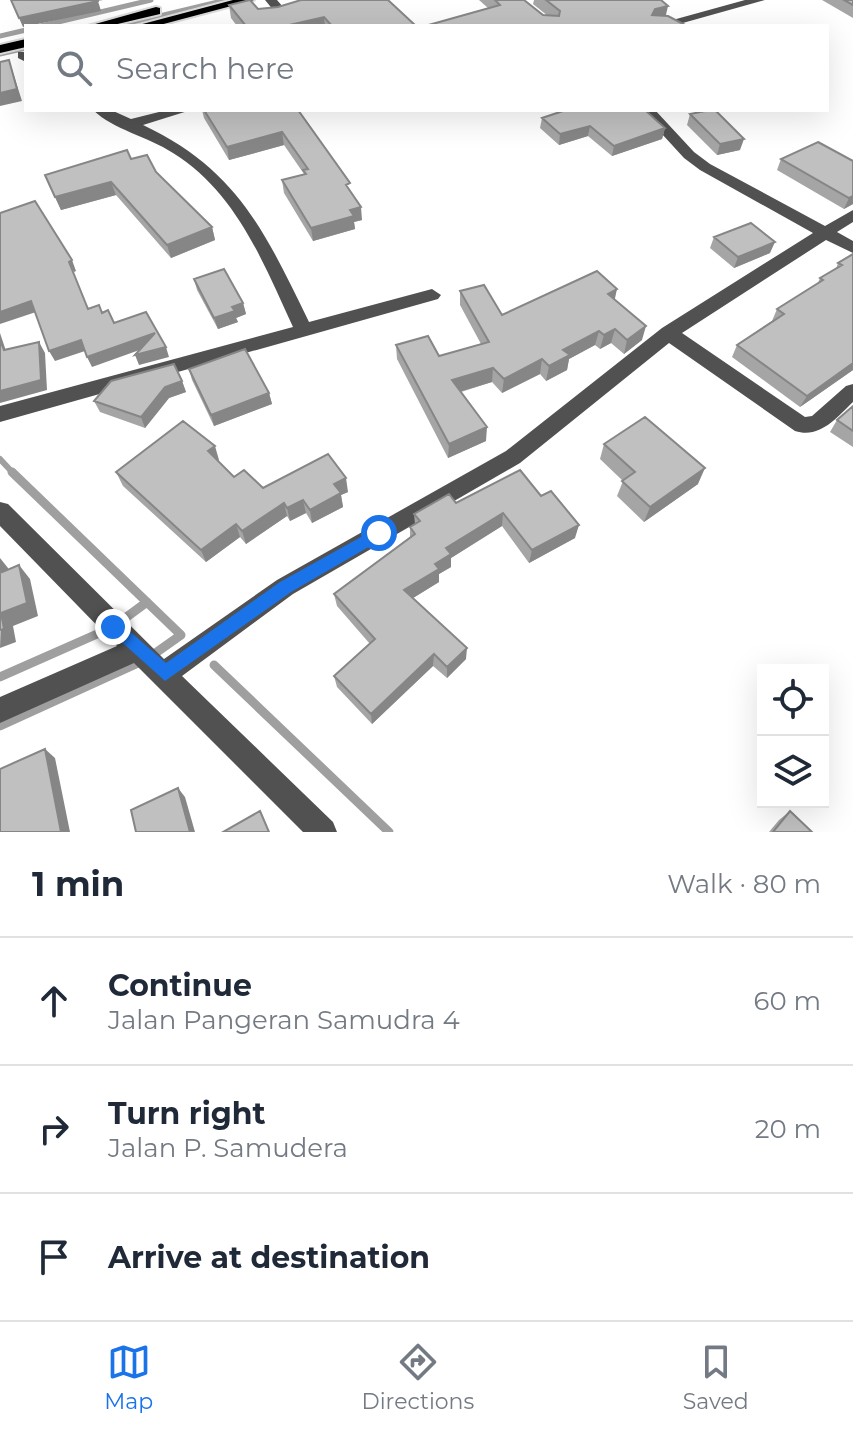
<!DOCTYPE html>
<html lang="en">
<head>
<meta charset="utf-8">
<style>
	body { margin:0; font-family:Montserrat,sans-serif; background:#f2f2f3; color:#1f2937 }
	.controls { position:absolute; right:24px; bottom:24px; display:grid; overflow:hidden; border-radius:0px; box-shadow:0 8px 32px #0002 }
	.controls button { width:72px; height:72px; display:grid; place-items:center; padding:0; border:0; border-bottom:2px solid #e0e1e3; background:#fff; color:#1f2937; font:40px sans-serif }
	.stop { position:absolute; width:24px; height:24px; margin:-18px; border:6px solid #1a73e8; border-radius:50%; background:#fff }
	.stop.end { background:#1a73e8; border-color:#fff; box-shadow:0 2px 8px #0008 }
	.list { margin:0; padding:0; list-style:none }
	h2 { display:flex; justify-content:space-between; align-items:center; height:104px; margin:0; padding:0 32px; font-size:34px }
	h2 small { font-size:26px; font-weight:400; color:#747a83 }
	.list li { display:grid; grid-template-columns:52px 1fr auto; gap:24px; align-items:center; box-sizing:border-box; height:128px; padding:0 32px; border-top:2px solid #e0e1e3 }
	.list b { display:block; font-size:30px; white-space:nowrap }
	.list p { margin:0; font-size:26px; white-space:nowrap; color:#747a83 }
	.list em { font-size:26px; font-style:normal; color:#747a83 }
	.icon { flex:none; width:44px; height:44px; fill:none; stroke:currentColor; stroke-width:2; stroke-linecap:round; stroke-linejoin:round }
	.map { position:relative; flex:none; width:853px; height:832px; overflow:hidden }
	.search { position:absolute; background:#fff; box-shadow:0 8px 32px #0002; left:24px; right:24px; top:24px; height:88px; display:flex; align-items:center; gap:20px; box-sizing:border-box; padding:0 28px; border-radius:0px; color:#747a83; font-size:30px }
	.sheet { height:488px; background:#fff }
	nav { display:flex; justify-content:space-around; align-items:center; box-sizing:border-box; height:112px; border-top:2px solid #e0e1e3; background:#fff; font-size:22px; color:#747a83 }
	nav a { display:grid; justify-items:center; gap:4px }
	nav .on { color:#1a73e8 }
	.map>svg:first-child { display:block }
</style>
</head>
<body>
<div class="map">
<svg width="853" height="832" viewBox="0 0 853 832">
	<rect width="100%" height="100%" fill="#fff"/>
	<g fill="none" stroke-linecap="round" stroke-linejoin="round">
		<path stroke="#9f9f9f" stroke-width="5" d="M41,26L151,0
			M118,26L226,0
			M0,36L26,30
			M0,54L26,48"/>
		<path stroke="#9f9f9f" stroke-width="6" d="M0,459L14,474"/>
		<path stroke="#9f9f9f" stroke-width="9" d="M214,665L389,832
			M0,677L113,627L147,602
			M0,726L147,659L181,635L12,472"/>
		<g stroke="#dbdbdb" stroke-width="4">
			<path id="major" d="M233,0H254L156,26H135Z
				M156,7L160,8V14L109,26H88Z
				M26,39V47L0,53V45Z"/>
		</g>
		<path fill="#515151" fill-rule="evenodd" d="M265,0H277L289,14L279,17Z
			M745,0H765L672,26H651Z
			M18,52H26V62L18,58Z
			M93,110H111L131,119L167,110H191L143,125C238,170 265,232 309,322L432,289L441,295L438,299L0,422V406L293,327C263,262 236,192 173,153C147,136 114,130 93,110Z
			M640,110H655L694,152L710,164L825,226L853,210V222L837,232L853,241V253L826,240L682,333L805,417L812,416L846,386L853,384V402C836,418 820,439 795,431L669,343L520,463L293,594L182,676L333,822L337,832H303L134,663L0,723V697L117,646L0,526V502L8,504L164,659L277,580L506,451L662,328L813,233L700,170L684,158Z"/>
		<use href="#major" fill="#000" fill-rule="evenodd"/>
	</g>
	<path fill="#a5a5a5" d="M479,0H524L543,15L548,16L533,4L534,0H661L666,16L425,26L488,8Z
		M822,0H853V18Z
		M229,5L258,9L278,7L416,26H237L231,18Z
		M202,110H298L351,193L362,220L354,222L355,229L313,241L284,193L282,180L304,174L284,145L229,160L204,118Z
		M690,114L740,150L717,155L687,125Z
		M542,118L665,128L662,139L612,156L588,136L559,145L540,128Z
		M818,142L853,204L844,209L777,170L781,159Z
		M131,159L156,172L212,227L215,240L171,258L116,195L61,210L45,175Z
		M714,237L770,253L734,268L710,248Z
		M853,254V370L800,407L732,357L737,345L772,321L777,309L818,283L820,278L836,269L838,263Z
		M194,279L243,303L246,314L236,318L238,322L218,329L197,290Z
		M460,291L502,315L615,300L642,340L624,354L611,343L600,349L595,345L569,359L567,370L546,381L540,374L502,393L492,382L461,392L486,441L448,458L397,359L396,345L439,356L481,344L460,305Z
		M189,369L269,393L272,404L214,426L192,380Z
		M182,381L186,392L169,398L145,428L100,412L94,401Z
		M853,406V447L830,432L837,420Z
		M604,444L698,484L644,522L617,496L623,481L600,459Z
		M219,460L218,461L234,477L263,488L348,492L341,495L343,507L312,523L306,513L290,521L287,516L246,544L240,537L206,562L123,486L116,472Z
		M520,470L575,538L529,563L502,526L451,558V567L439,574V582L413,598L466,659L447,678L433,666L372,724L337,687L334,676L370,644L337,606L334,594L410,537V527L415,524L414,514L456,503Z
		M790,811L812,832H769L779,820Z"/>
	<path fill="#868686" d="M94,0H103L97,1H98L101,11L23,27L19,18Z
		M668,6L665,19L652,15L655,9Z
		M324,17L325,26H285Z
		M9,60L22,101L0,106V93Z
		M590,126L588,136L559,145L560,134Z
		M665,128L662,139L612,156L614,146Z
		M282,132L284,145L229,160L227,147Z
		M744,139L740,150L717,155L720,144Z
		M111,182L116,195L61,210L55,197Z
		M853,196V204L844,209L849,198Z
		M361,207L362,220L354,222L355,229L313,241L311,228L350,210Z
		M212,227L215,240L171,258L167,245Z
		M775,242L770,253L734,268L738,257Z
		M72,260L76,271L74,272L69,262Z
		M617,289L614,303L608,294Z
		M31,301L36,312L0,324V312Z
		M243,303L246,314L236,318L238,322L218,329L214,318L232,307Z
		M646,326L642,340L624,354L627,340Z
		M615,329L611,343L600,349L604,335Z
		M599,331L595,345L569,359L567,370L546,381L549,366L563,350Z
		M0,333L9,360L4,350L0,340Z
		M155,333L159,343L92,367L87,357Z
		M81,340L85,351L55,361L49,351Z
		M39,342L45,353L47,390L0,403V391Z
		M166,347L169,357L139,365L135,355Z
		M542,359L540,374L502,393L504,379Z
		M853,363V370L800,407L807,396Z
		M493,368L492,382L452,394V380Z
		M182,381L186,392L169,398L145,428L141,417L165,387Z
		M269,393L272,404L214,426L211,415Z
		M487,427L486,441L448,458L449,444Z
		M215,446L219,460L212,465L208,451Z
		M705,468L698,484L644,522L650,507Z
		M346,478L348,492L341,495L343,507L312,523L310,510L334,484Z
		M303,500L306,513L290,521L287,508Z
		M284,503L287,516L246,544L242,531Z
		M503,513L502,526L451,558V567L439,574V582L405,603L404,590L446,548Z
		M236,524L240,537L206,562L201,550Z
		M579,525L575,538L529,563L532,550Z
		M0,558L8,568L12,587L0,573Z
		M19,565L30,579L38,616L13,626L16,642L0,648L1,613Z
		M467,648L466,659L447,678V667Z
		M434,654L433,666L372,724L371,714Z
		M45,749L55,758L70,832H61Z
		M178,788L185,797L195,832H190Z"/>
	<path fill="#c0c0c0" stroke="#868686" stroke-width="2" d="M11,0H98V1L19,18Z
		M250,0L258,9L278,7L301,0H388L416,26H332L324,17L285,26H246L229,5Z
		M495,0H524L543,15L559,16L560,11L546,0H661L668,6L655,9L652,15L668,16L687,26H425L500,5Z
		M844,0H853V5Z
		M9,60L17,89L0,93V62Z
		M204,110H298L350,183L346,185L361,207L350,210L354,216L311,228L282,180L306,174L303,170L308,169L282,132L227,147Z
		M566,110H645L665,128L614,146L590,126L560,134L542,118Z
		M710,110H715L744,139L720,144L690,114Z
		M818,142L853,161V196L849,198L781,159Z
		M127,150L131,159L147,155L156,172L212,227L167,245L111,182L55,197L45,175Z
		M35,201L72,260L69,262L88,309L99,305L102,313L108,310L114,323L146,312L166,347L135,355L155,333L87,357L81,340L49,351L31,301L0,312V213Z
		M751,223L775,242L738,257L714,237Z
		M853,254V363L807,396L737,345L784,314L777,309L823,280L820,278L842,265L838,263Z
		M224,269L243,303L232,307L235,311L214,318L194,279Z
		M597,271L617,289L608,294L646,326L627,340L615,329L604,335L599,331L563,350L570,355L549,366L542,359L504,379L493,368L452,380L487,427L449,444L396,345L428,336L439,356L489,342L460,291L484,285L502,315Z
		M0,340L4,350L39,342L41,380L0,391Z
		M245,349L269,393L211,415L189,369Z
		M174,364L182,381L165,387L141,417L94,401L111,381Z
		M853,406V431L837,420Z
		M645,417L705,468L650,507L622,481L635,472L604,444Z
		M183,421L215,446L208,451L234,477L244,470L263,488L328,454L346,478L334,484L341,493L310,510L303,500L287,508L284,503L242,531L236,524L201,550L116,472Z
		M520,470L541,496L551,491L579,525L532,550L503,513L446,548L451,554L435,564L439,569L404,590L467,648L447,667L434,654L371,714L334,676L375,639L334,594L415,534L410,527L420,521L414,514L449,494L456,503Z
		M19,565L27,603L1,613L4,629L0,630V571V573Z
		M45,749L61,832H0V769Z
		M178,788L190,832H136L131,810Z
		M260,811L269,832H223Z
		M790,811L812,832H773Z"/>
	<path fill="#1a73e8" d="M379,527L386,533L384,538L291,592L165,681L105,627L113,619L118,621L166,663L280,582Z"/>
</svg>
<div class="controls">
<button><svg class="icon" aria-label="locate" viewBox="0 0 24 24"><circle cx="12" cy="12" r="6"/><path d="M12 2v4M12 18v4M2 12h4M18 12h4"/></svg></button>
<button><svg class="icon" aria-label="layers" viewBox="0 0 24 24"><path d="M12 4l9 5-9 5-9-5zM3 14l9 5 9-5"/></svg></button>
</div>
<div class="stop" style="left:379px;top:533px"></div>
<div class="stop end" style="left:113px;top:627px"></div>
<div class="search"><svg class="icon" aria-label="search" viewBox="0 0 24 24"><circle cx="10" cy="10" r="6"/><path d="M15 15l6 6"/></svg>Search here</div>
</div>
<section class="sheet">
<h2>1 min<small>Walk · 80 m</small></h2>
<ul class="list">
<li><svg class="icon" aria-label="ahead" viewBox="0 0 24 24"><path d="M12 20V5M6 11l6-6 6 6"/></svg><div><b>Continue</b><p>Jalan Pangeran Samudra 4</p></div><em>60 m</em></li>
<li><svg class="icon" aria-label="right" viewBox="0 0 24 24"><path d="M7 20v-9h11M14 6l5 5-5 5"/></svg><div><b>Turn right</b><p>Jalan P. Samudera</p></div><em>20 m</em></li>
<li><svg class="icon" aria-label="arrive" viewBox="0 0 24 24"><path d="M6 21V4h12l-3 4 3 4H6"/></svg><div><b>Arrive at destination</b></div></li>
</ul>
</section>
<nav>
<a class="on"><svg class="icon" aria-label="map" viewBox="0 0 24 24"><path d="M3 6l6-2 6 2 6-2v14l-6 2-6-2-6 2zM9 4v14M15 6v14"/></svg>Map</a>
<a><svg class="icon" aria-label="directions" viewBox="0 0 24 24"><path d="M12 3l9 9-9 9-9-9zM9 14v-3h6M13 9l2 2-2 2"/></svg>Directions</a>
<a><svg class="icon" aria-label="saved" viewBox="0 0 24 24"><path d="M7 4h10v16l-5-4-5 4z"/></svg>Saved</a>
</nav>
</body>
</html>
